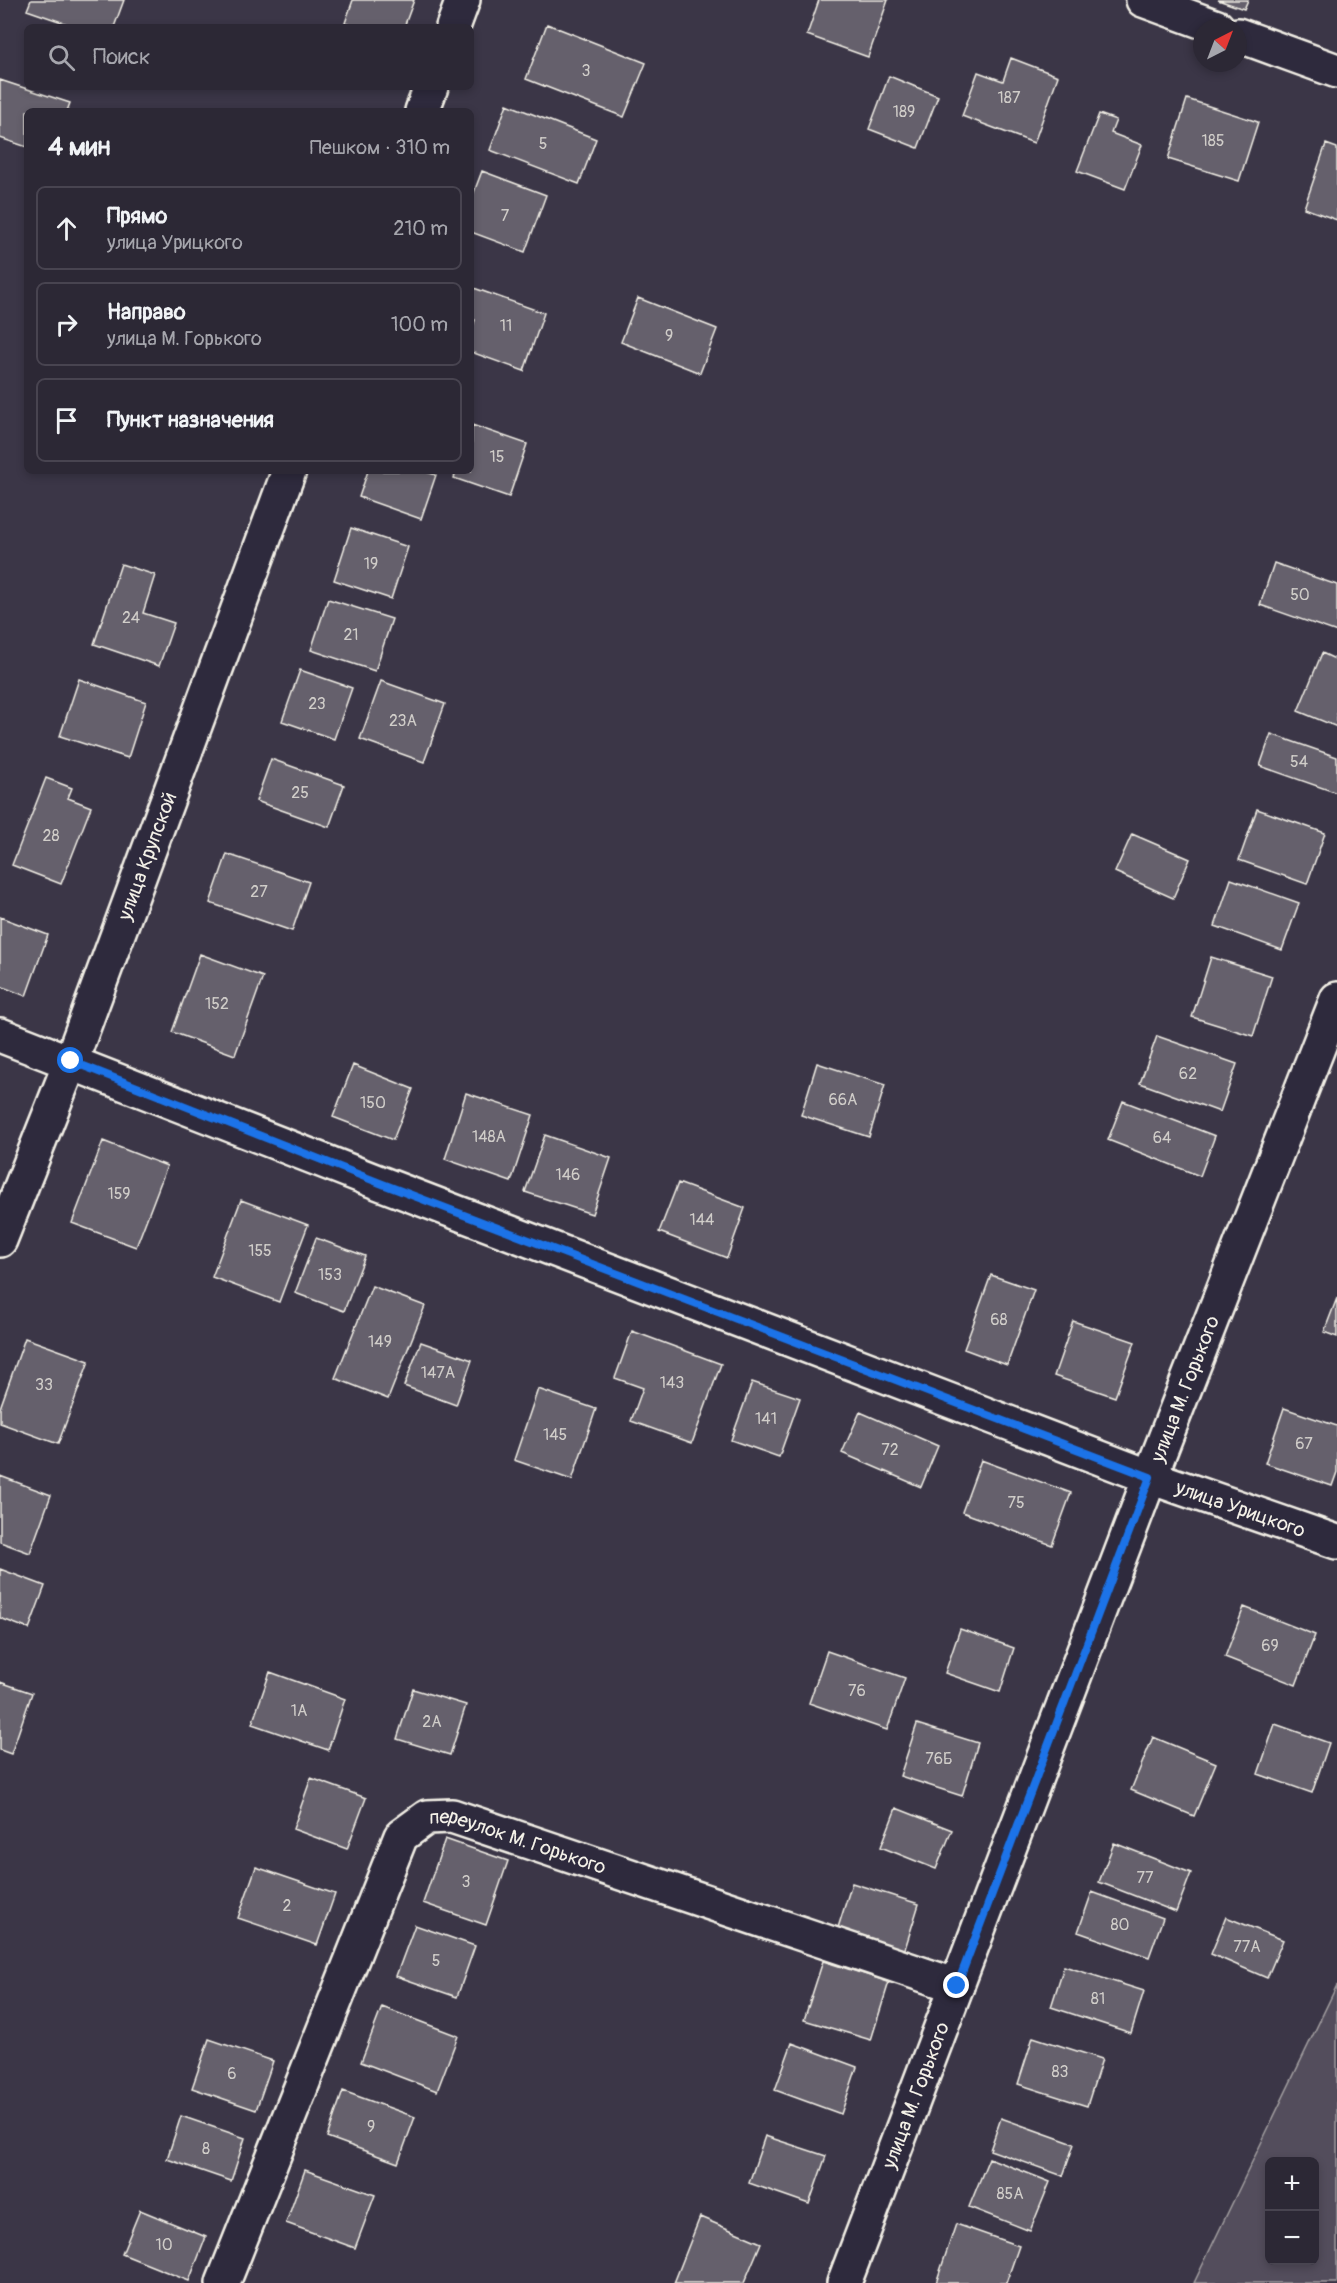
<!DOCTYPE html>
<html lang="ru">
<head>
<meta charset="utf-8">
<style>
	body { margin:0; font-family:Pangolin,sans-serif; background:#34303d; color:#f1f3f6 }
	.controls { position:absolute; right:18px; bottom:18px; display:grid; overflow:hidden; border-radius:9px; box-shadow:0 3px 9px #0003 }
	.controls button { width:54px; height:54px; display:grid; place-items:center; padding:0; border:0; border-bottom:2px solid #484450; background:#2c2835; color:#f1f3f6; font:30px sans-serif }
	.compass { position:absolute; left:1193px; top:18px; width:54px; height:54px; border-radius:50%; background:#2c2835; box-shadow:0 3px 9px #0003; rotate:42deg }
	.stop { position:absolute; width:18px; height:18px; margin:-14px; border:4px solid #1a73e8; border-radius:50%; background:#fff }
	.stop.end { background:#1a73e8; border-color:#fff; box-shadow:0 2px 6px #0008 }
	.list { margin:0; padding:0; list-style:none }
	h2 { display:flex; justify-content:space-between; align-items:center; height:78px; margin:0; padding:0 24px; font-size:26px }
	h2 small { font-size:20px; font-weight:400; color:#a6a6ad }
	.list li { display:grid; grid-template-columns:39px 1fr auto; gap:18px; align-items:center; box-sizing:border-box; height:84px; margin:0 12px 12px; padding:0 12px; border:2px solid #484450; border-radius:9px }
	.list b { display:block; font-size:22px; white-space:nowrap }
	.list p { margin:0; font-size:20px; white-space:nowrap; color:#a6a6ad }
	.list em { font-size:20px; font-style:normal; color:#a6a6ad }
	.icon { flex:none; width:33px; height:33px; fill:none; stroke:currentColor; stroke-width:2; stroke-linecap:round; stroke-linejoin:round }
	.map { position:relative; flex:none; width:1337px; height:2283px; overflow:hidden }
	.search { position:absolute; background:#2c2835; box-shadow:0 3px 9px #0003; left:24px; top:24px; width:450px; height:66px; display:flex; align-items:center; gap:15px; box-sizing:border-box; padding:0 21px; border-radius:9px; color:#a6a6ad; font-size:22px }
	.panel { position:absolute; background:#2c2835; box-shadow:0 3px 9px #0003; left:24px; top:108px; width:450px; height:366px; border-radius:9px }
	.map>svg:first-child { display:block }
</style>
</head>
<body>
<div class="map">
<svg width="1337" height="2283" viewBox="0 0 1337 2283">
	<rect width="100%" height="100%" fill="#3b3647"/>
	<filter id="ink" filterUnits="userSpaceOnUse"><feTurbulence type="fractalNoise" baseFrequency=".0167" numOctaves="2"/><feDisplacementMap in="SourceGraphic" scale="12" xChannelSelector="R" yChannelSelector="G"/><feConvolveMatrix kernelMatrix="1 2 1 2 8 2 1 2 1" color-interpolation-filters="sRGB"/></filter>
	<g filter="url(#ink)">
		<path fill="#534e5c" stroke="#a4a0a2" stroke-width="1.5" fill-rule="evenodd" d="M1337,1985V2283H1194ZM1270,2162H1314V2260H1270Z"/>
		<path fill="#65616c" stroke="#f4f1e8" stroke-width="1.5" d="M31,0H124L114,27H76L27,10Z
			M353,0H414L404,27H355L345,23Z
			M819,0H888L868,57L807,35Z
			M1218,0H1248L1244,9Z
			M547,24L646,63L624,117L526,79Z
			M1011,58L1058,76L1034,143L962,116L978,72L1003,81Z
			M889,76L938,96L918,148L869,129Z
			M0,80L70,103L67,111H27V147L0,138Z
			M1187,99L1258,122L1239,181L1168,159Z
			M507,104L596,139L579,184L490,150Z
			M1099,114L1116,120L1111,133L1142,145L1125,189L1077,171Z
			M1326,144L1337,148V220L1304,208Z
			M482,171L546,195L525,252L471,232V200Z
			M471,287L544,313L524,371L471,352V332L475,320L471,319Z
			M638,298L717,329L700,373L621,342Z
			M472,425L527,444L509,497L454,478L456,471H471Z
			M368,471H423L436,475L421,519L359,497Z
			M351,528L408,547L391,599L334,580Z
			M1274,563L1337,585V632L1260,605Z
			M121,564L155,575L143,613L174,623L159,666L94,644Z
			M328,599L392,619L375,671L311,650Z
			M1322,653L1337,660V727L1298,711Z
			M300,670L352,688L334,739L282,721Z
			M79,679L146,702L128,758L60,736Z
			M381,681L445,704L424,762L360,739Z
			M1271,734L1337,757V793L1260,766Z
			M271,759L344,785L329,827L256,801Z
			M46,778L72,788L68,798L91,807L61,884L12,865Z
			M1257,809L1325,833L1307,884L1239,860Z
			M1132,834L1190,859L1173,898L1115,872Z
			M227,854L309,882L292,931L210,903Z
			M1231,879L1299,903L1282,950L1215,926Z
			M0,917L48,935L26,996L0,986Z
			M200,954L263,977L235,1055L172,1032Z
			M1211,957L1272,976L1253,1036L1192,1017Z
			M1157,1036L1237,1064L1220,1112L1140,1083Z
			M817,1063L885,1085L869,1137L801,1115Z
			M353,1065L413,1089L393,1140L333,1117Z
			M466,1093L533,1115L511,1182L445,1159Z
			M1123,1101L1215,1136L1200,1176L1108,1140Z
			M545,1135L611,1158L592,1214L525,1192Z
			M103,1141L167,1166L136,1247L72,1223Z
			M678,1183L745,1208L727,1258L659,1232Z
			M241,1200L308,1225L279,1302L212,1277Z
			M316,1238L365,1256L344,1311L295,1293Z
			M991,1275L1034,1290L1007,1365L964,1349Z
			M372,1286L425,1306L388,1399L335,1378Z
			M1337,1298V1337L1324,1332Z
			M1073,1321L1135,1342L1115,1397L1054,1376Z
			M632,1331L721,1364L692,1443L631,1421L643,1388L615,1378Z
			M25,1338L89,1361L58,1444L0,1423V1408Z
			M421,1342L472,1360L456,1405L404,1386Z
			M752,1382L800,1398L779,1457L731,1440Z
			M538,1389L596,1409L572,1480L514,1460Z
			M1284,1408L1337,1426V1472L1332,1486L1265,1463Z
			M860,1412L938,1446L921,1487L842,1453Z
			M981,1460L1071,1493L1052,1545L962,1512Z
			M0,1476L51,1495L30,1553L0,1542Z
			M0,1569L45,1586L29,1629L0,1618Z
			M1244,1607L1315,1635L1296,1685L1225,1657Z
			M960,1629L1014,1648L1000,1692L945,1673Z
			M827,1651L905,1678L887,1730L809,1703Z
			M270,1672L345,1699L328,1750L252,1724Z
			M0,1682L32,1693L11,1754L0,1750Z
			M413,1689L466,1705L450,1755L397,1739Z
			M917,1724L978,1743L962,1796L900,1776Z
			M1275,1724L1329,1743L1312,1793L1258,1774Z
			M1153,1737L1216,1763L1194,1816L1131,1790Z
			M311,1778L366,1798L347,1849L293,1829Z
			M896,1808L952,1830L936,1869L881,1847Z
			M445,1839L508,1861L486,1925L423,1903Z
			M1114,1843L1191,1873L1176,1912L1099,1882Z
			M256,1867L335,1894L317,1945L238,1918Z
			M852,1883L919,1904L903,1955L836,1934Z
			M1092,1892L1163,1918L1149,1957L1078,1932Z
			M1226,1917L1283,1940L1267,1978L1211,1954Z
			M415,1925L475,1946L457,1997L396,1976Z
			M823,1961L889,1982L871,2040L804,2020Z
			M1064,1966L1144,1991L1131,2033L1051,2007Z
			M382,2007L458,2036L437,2091L361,2062Z
			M1033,2037L1102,2059L1087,2106L1018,2084Z
			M209,2039L273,2061L256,2110L192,2088Z
			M792,2043L857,2067L841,2114L775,2090Z
			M343,2091L415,2117L398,2163L327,2137Z
			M181,2116L245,2138L231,2181L167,2159Z
			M1001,2118L1074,2144L1063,2176L990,2150Z
			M765,2136L826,2156L809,2204L749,2183Z
			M989,2158L1050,2182L1030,2231L969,2207Z
			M305,2170L375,2195L355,2248L286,2223Z
			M140,2210L206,2237L189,2281L122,2254Z
			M700,2217L761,2243L744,2283H674Z
			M956,2224L1019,2246L1006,2283H936Z"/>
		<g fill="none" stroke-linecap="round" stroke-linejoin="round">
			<g stroke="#f4f1e8" stroke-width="38">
				<g id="minor">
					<path d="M1143,0L1217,27"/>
					<path d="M453,27L463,0"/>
					<path d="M1238,35L1337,71"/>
					<path d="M422,111L431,87"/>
					<path id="s1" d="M0,1035L380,1183L1150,1477L1337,1542"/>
					<path id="s2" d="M0,1240L71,1061L289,471"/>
					<path id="s3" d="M223,2283L401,1836L427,1817L452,1816L957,1986"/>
					<path id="s4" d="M844,2283L1150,1477L1337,999"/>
				</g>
			</g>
			<use href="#minor" stroke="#2f2a3d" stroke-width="33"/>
		</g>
	</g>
	<g fill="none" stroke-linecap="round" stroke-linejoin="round" filter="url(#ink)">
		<path stroke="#1a73e8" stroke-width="8" d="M71,1061L380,1183L1150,1477L957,1986"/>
	</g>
	<g text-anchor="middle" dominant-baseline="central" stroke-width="4.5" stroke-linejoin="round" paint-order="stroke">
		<g font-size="16" fill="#d0cdc9">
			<text x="586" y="71">3</text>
			<text x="1009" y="98">187</text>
			<text x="904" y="112">189</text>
			<text x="1213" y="141">185</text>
			<text x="543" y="144">5</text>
			<text x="505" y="216">7</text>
			<text x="506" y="326">11</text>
			<text x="669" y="336">9</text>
			<text x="497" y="457">15</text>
			<text x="371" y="564">19</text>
			<text x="1300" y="595">50</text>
			<text x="131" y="618">24</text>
			<text x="351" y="635">21</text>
			<text x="317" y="704">23</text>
			<text x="403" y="721">23А</text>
			<text x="1299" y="762">54</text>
			<text x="300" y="793">25</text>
			<text x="51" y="836">28</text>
			<text x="259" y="892">27</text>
			<text x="217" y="1004">152</text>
			<text x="1188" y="1074">62</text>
			<text x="843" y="1100">66А</text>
			<text x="373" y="1103">150</text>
			<text x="489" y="1137">148А</text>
			<text x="1162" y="1138">64</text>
			<text x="568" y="1175">146</text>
			<text x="119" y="1194">159</text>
			<text x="702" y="1220">144</text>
			<text x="260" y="1251">155</text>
			<text x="330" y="1275">153</text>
			<text x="999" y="1320">68</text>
			<text x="380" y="1342">149</text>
			<text x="438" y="1373">147А</text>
			<text x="672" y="1383">143</text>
			<text x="44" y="1385">33</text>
			<text x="766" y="1419">141</text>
			<text x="555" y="1435">145</text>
			<text x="1304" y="1444">67</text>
			<text x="890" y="1450">72</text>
			<text x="1016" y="1503">75</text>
			<text x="1270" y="1646">69</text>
			<text x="857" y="1691">76</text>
			<text x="299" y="1711">1А</text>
			<text x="432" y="1722">2А</text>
			<text x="939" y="1759">76Б</text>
			<text x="1145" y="1878">77</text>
			<text x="466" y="1882">3</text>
			<text x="287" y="1906">2</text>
			<text x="1120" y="1925">80</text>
			<text x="1247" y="1947">77А</text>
			<text x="436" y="1961">5</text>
			<text x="1098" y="1999">81</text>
			<text x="1060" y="2072">83</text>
			<text x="232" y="2074">6</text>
			<text x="371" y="2127">9</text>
			<text x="206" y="2149">8</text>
			<text x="1010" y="2194">85А</text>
			<text x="164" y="2245">10</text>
		</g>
		<g font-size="20" fill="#f4f1e8" stroke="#2f2a3d">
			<text stroke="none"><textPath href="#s2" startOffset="411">улица Крупской</textPath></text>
			<text stroke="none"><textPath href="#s4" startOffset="957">улица М. Горького</textPath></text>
			<text stroke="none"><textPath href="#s1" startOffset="1328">улица Урицкого</textPath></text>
			<text stroke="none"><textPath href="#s3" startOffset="608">переулок М. Горького</textPath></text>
			<text stroke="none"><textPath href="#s4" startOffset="201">улица М. Горького</textPath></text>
		</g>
	</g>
</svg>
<div class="controls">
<button>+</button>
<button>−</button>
</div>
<svg class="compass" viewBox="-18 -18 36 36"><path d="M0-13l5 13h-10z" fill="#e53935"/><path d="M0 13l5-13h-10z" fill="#a6a6ad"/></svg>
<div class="stop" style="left:71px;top:1061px"></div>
<div class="stop end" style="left:957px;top:1986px"></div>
<div class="search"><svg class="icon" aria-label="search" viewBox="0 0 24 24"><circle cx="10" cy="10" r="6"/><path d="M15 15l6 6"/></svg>Поиск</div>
<section class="panel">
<h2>4 мин<small>Пешком · 310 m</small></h2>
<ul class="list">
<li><svg class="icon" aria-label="ahead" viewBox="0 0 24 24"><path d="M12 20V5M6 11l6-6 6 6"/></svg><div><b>Прямо</b><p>улица Урицкого</p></div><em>210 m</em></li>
<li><svg class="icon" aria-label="right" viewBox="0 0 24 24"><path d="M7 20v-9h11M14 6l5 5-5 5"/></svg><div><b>Направо</b><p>улица М. Горького</p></div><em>100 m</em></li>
<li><svg class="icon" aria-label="arrive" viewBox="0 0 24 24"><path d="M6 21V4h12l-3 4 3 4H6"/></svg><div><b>Пункт назначения</b></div></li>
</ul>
</section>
</div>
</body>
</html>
